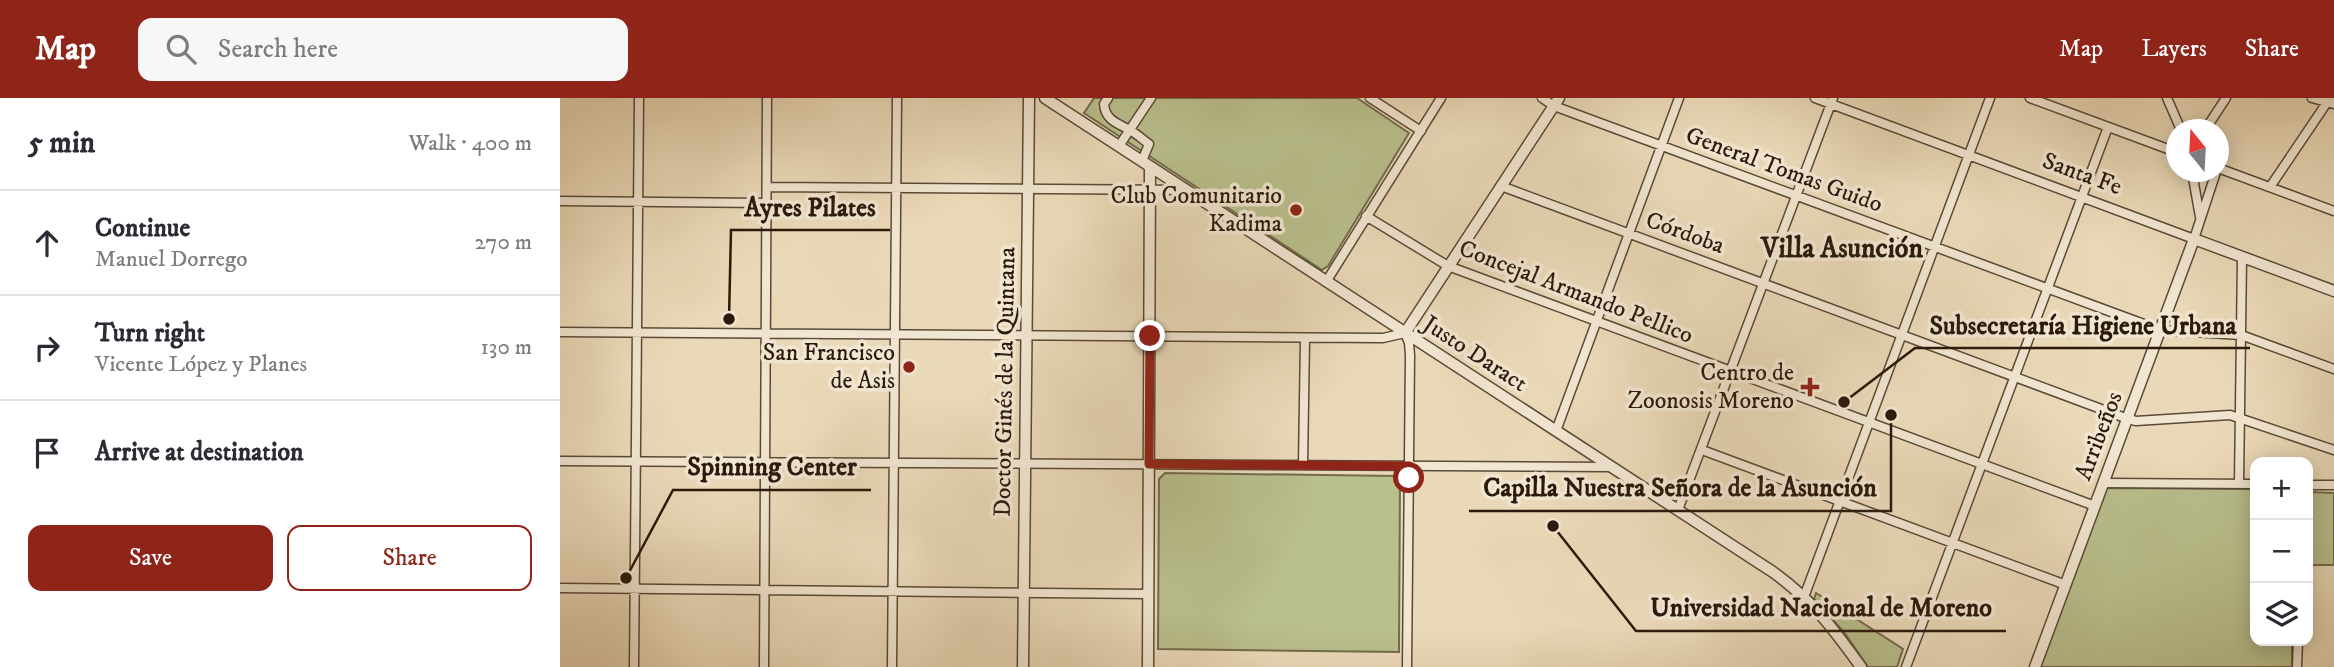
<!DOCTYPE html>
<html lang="en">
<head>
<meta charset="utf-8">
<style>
	body { margin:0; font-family:"IM FELL DW Pica",serif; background:#f7f7f7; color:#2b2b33 }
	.controls { position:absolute; right:21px; bottom:21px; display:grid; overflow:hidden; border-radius:14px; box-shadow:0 4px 18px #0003 }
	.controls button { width:63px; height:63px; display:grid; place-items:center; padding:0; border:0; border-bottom:2px solid #e1e1e2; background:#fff; color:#2b2b33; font:35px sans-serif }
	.compass { position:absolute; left:1606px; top:21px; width:63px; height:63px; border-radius:50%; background:#fff; box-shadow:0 4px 18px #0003; rotate:342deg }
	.stop { position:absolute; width:21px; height:21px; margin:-16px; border:5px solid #8f2418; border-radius:50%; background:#fff }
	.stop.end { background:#8f2418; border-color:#fff; box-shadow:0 2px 7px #0008 }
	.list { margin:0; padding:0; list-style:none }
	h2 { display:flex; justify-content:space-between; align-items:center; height:91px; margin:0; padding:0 28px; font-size:30px }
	h2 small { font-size:23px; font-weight:400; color:#7c7c81 }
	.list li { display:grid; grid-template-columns:46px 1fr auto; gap:21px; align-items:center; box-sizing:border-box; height:105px; padding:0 28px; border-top:2px solid #e1e1e2 }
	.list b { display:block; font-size:26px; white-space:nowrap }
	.list p { margin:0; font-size:23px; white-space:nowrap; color:#7c7c81 }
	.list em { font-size:23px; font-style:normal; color:#7c7c81 }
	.actions { display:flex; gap:14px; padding:21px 28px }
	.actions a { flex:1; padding:16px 0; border:2px solid #8f2418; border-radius:14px; text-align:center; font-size:24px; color:#8f2418 }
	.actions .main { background:#8f2418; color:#fff }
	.icon { flex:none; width:38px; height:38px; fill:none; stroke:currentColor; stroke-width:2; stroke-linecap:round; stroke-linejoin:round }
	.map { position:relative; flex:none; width:1774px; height:569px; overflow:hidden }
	header { display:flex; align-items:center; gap:42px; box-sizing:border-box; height:98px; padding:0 35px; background:#8f2418; color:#fff }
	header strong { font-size:33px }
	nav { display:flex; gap:38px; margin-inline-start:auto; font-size:24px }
	.search { width:490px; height:63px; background:#f7f7f7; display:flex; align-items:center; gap:18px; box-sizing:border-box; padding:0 24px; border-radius:14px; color:#7c7c81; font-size:26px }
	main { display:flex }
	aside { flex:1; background:#fff }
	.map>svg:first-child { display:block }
</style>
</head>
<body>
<header>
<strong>Map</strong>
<div class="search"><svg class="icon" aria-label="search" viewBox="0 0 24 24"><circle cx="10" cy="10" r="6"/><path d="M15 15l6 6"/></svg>Search here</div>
<nav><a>Map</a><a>Layers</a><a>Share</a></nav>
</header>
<main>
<aside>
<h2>5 min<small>Walk · 400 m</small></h2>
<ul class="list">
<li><svg class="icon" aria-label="ahead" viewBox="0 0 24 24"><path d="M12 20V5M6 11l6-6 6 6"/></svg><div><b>Continue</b><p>Manuel Dorrego</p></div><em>270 m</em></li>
<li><svg class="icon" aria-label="right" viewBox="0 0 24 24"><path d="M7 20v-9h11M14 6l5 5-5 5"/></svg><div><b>Turn right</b><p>Vicente López y Planes</p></div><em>130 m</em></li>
<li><svg class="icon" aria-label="arrive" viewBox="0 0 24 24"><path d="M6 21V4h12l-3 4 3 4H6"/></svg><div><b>Arrive at destination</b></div></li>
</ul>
<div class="actions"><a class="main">Save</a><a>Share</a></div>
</aside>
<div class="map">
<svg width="1774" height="569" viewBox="0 0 1774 569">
	<rect width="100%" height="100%" fill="#ead9b8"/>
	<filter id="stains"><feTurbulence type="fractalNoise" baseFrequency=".00286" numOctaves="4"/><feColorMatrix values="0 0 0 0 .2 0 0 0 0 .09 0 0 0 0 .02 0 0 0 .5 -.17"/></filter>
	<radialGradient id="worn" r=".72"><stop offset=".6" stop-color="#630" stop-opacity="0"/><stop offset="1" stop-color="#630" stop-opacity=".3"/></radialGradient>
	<path fill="#b9bf8d" stroke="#726c4c" stroke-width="2" d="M534,0H797L849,35L768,168L762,172L524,15Z
		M605,375L837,378L840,382L839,554L598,551L599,381Z
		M1547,390L1695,391V543H1732V569H1479Z
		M1751,394L1774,395V467H1748V397Z
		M1256,495L1343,551L1337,569H1308L1284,534L1254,501Z"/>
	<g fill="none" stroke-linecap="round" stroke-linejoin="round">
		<g stroke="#5a4a37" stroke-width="11">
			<path id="minor" d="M548,0L544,6C545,21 556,25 568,31C576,35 582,41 589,46L582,63
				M810,0L861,33
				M982,0L994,8L1600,232L1681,237L1774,271
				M1255,0L1634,141L1656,74
				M1470,0L1616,54
				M1607,0L1621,32
				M1752,0L1774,6
				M1645,32L1666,0
				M559,48L591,0
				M1658,70L1774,113
				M1632,74L1640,119
				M941,88L1568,321L1576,323L1670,317L1774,352
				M207,89L626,92
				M1710,89L1770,0
				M0,103L207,105
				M806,118L888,168L1535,408
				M766,184L881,0
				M0,234L823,240L845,235L849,245L850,257L847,569
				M996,333L1119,0
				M1142,352L1506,487
				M0,363L1051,369
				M743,367L745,240
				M1544,385L1695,386
				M1679,386L1682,159
				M1748,387H1774
				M1118,412L1273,0
				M0,490L588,496
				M1244,499L1430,0
				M74,569L79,0
				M204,569L207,0
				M332,569L337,0
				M1346,569L1548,29
				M1737,569L1738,543"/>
		</g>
		<g stroke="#5a4a37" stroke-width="13">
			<path id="tertiary" d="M485,0L1213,474C1254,504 1272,529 1301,569
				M845,235L999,0
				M463,569L469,0
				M588,569L590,69
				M1475,569L1634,141L1774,193"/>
		</g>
		<use href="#minor" stroke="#f1e6d1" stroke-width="8"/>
		<use href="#tertiary" stroke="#f1e6d1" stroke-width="10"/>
	</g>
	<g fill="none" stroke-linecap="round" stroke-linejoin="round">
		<path stroke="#8f2418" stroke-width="9" d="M590,238L589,366L849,368V380"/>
	</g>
	<g fill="#8f2418" stroke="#f1e6d1" stroke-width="2.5">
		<circle cx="736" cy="112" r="7"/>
		<circle cx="349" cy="269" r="7"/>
		<path d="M1246.5 278.5h7v7h7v7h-7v7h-7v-7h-7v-7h7z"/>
	</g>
	<g text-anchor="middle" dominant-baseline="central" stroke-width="7" stroke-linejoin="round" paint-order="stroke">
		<g font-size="24" fill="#2a1a0c" stroke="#f1e6d1">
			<text transform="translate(1224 72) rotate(20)">General Tomas Guido</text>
			<text transform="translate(1522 76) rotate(20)">Santa Fe</text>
			<text transform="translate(1125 135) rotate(20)">Córdoba</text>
			<text transform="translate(1016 194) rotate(21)">Concejal Armando Pellico</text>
			<text transform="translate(915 256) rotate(33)">Justo Daract</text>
			<text transform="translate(445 284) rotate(-89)">Doctor Ginés de la Quintana</text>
			<text transform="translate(1539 338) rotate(-69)">Arribeños</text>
		</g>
		<g font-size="24" fill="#2a1a0c" stroke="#f1e6d1" text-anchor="end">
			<text x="722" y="98">Club Comunitario<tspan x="722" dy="28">Kadima</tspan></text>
			<text x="335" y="255">San Francisco<tspan x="335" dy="28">de Asis</tspan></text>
			<text x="1234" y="275">Centro de<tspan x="1234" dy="28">Zoonosis Moreno</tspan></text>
		</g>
		<g font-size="28" font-weight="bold" fill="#2a1a0c" stroke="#f1e6d1">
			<text x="1282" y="150">Villa Asunción</text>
		</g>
	</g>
	<path fill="none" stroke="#2a1a0c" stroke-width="2.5" d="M169 221L171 132H330M1284 304L1355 250H1690M66 480L113 392H311M1331 317L1331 413H909M993 428L1076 533H1446"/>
	<g fill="#2a1a0c" stroke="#f1e6d1" stroke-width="2.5">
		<circle cx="169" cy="221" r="7"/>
		<circle cx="1284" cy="304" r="7"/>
		<circle cx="66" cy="480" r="7"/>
		<circle cx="1331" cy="317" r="7"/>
		<circle cx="993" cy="428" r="7"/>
	</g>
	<g font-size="26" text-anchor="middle" font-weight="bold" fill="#2a1a0c" stroke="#f1e6d1" stroke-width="7" stroke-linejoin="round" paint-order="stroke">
		<text x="250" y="118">Ayres Pilates</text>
		<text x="1523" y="236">Subsecretaría Higiene Urbana</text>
		<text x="212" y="377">Spinning Center</text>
		<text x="1120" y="398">Capilla Nuestra Señora de la Asunción</text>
		<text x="1261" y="518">Universidad Nacional de Moreno</text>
	</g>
	<rect width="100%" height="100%" filter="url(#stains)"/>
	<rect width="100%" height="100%" fill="url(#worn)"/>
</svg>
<div class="controls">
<button>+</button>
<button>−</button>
<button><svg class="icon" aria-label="layers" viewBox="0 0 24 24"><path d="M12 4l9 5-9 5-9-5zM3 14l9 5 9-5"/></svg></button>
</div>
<svg class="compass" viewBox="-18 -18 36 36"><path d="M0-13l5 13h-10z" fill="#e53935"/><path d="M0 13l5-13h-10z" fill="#7c7c81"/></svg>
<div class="stop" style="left:849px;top:380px"></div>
<div class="stop end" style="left:590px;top:238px"></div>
</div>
</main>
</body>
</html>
